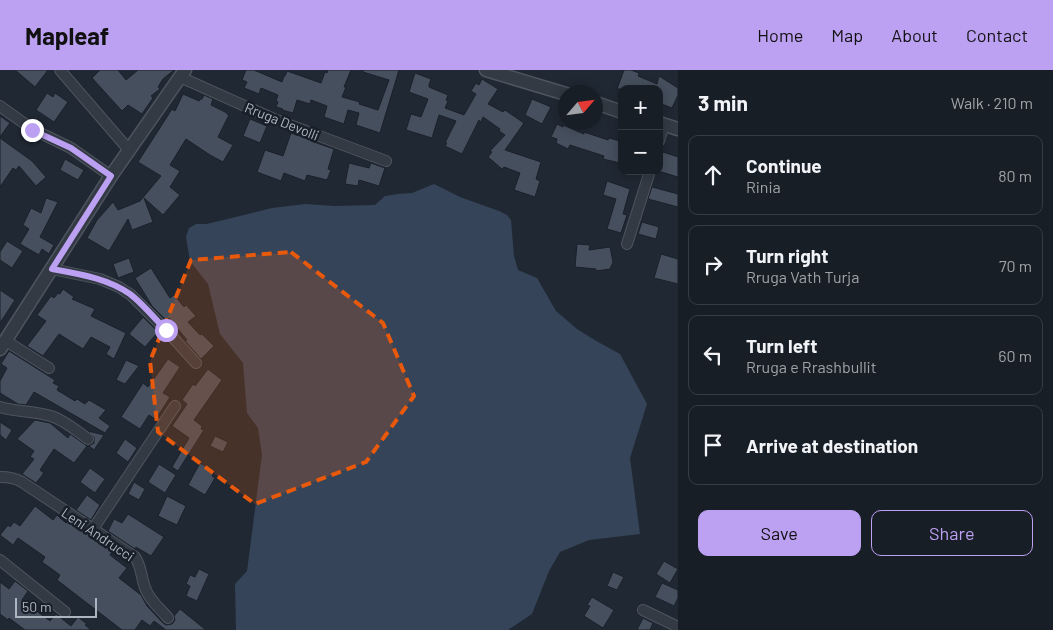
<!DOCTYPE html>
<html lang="en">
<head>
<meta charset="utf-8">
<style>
	body { margin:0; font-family:Barlow,sans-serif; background:#21272e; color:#f1f3f6 }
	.controls { position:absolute; right:15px; top:15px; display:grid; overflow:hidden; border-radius:10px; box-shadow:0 2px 12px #0003 }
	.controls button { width:45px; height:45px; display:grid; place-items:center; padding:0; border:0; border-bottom:1px solid #363c43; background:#181e26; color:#f1f3f6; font:25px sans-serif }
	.compass { position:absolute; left:558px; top:15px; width:45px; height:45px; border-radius:50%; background:#181e26; box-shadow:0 2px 12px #0003; rotate:62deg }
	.scale { position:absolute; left:15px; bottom:12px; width:82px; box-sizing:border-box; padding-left:5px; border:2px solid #adb5c1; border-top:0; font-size:14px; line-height:18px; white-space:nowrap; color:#adb5c1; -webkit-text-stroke:4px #191f28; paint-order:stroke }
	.stop { position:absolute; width:15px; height:15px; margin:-11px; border:4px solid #bca0f2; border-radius:50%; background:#fff }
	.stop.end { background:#bca0f2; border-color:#fff; box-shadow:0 1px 5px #0008 }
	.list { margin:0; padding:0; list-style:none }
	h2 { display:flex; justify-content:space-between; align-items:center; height:65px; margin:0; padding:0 20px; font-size:21px }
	h2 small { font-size:16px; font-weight:400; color:#9fa2a7 }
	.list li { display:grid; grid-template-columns:32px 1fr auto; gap:15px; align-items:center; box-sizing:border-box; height:80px; margin:0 10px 10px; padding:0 10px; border:1px solid #363c43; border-radius:10px }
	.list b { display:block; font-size:19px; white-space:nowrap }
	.list p { margin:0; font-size:16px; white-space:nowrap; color:#9fa2a7 }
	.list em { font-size:16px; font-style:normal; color:#9fa2a7 }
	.actions { display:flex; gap:10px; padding:15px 20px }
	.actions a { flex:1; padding:11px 0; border:1px solid #bca0f2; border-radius:10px; text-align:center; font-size:18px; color:#bca0f2 }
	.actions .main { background:#bca0f2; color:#111 }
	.icon { flex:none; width:28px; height:28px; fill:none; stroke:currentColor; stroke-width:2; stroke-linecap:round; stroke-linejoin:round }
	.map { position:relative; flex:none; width:678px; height:560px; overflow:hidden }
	header { display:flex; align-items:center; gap:30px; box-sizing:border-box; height:70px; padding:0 25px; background:#bca0f2; color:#111 }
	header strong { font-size:24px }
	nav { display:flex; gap:28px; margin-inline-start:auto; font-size:18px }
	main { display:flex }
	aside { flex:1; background:#181e26 }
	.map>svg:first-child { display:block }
</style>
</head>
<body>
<header>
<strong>Mapleaf</strong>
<nav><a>Home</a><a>Map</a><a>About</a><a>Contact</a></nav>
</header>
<main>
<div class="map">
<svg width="678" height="560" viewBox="0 0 678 560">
	<rect width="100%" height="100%" fill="#202833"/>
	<path fill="#354459" d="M434,114L460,127L499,141L507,145L511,150L514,186L518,200L537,208L556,241L577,259L598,272L620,284L647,334L630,388L640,464L589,470L560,482L549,501L532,544L508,560H236L235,514L247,501L262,385L258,358L247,343L243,293L220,264L208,214L190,191L186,167L189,158L196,154H207L272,138L305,134L334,136L375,135L385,126L398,124L412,123Z"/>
	<path fill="#464f5d" stroke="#1b212b" d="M15,0H48L35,17Z
		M100,0H118L126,10L138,0H174L163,9L158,17L160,19L151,26L153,28L142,44L128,35L122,41L92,8Z
		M246,0H254L282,12L284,6H285L287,1L321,13L325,2L327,3L328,0H351L344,17H346L342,27L360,32L359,34L378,40L389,10L363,2V0H399L380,63L356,55L359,43L348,40L344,54L324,47L327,36L311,30L310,34L297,30L293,43L282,40L283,39L276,37L278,32L276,31L278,25L261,18L259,24L244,18L247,12L242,10Z
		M624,0H631L639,3L638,6L657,14L659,6L678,18V25L672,38L659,33V19H617Z
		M415,3L431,9L429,15V17L448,25L446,30L448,31L445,38L464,45L476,24L471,21L476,13L479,15L482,9L498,19L488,34L503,42L505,40L524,53L505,80L541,92L536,109L540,111L535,127L514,120L520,103L504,97L502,99L488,87L492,82L490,81L505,65L499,61L500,59L483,47L481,52L479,50L462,84L445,76L447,73H445L456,51L439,45L432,68L406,60L411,44L421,47L428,29L409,22Z
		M47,23L53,27L55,23L68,32L54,52L36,40Z
		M183,24L199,31L201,29H202L204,25L213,29L211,35L227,43V44L229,45L218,67L233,75L223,92L210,85L186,69L170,95L180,101L170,117L180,125L163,145L144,128L153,152L132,160L128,149L109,181L87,168L97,150L113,132L118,140L140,131L161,106L138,92L172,39L175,41Z
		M532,29L551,37L542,54L525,45Z
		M0,46L10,53L0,67Z
		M250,49L267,56L260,73L243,66Z
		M557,54L563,57V55L584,64V62L608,70L609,68L620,71L619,73L622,74V87L620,93L603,89L604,86L570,75L568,79L556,73L557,69L551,67Z
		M291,63L311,70V71L334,79L328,99L331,100L327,110L307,105L305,111L284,103L281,111L257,102L265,80L283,86Z
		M0,68L32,91L46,107L36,116L19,96L16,100L13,98L0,117Z
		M663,82L678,87V107L658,101H659V95Z
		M65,89L84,100L78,110L60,100Z
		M349,93L369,98L371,93L385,98L379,116L359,110L358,116L345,114Z
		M607,111L630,119L623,144L627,145L621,163L607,159L616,129L603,125Z
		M652,117L678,124V137L648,129Z
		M46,128L58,132L40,167L54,175L49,184L42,179L39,185L20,174L29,159L23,155L31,138L41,143Z
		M642,152L659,157L656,169L638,164Z
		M7,171L23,181L12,198L0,190V182Z
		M577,174L590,175L589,180L610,177L613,192L610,199L596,201V199L575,197Z
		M661,184L678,189V214L654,208Z
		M129,188L134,202L118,208L113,194Z
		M151,198L170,228L174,225L184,237L186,235L196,246L188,252L200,265L202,264L214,276L201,289L185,271L187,270L169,248L167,251L152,236L135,208Z
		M63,219L74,227L72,229L95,239L91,246L126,263L114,289L106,284L110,277L91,267L83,279L59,264L43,286L27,276L46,251L37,245L51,226L54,228L58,223L60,224Z
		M0,220L15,230L0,253Z
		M143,247L158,262L145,277L129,264Z
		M9,281L55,310L53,313L59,316L57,320L75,331L77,329L85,334L89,330L106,340L99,348L110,356L105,363L34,322L26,335L18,334L0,323V311L7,298L1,294Z
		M168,289L180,297L163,323L170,327L158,346L157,345L155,349L149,345L140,359L121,347L143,313L148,317Z
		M126,290L139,296L125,314L116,310Z
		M208,299L222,310L194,350L202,356L201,359L204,360L178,401L172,397L189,368L172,356L187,334L182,330L193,314L195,316Z
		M35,350L50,353L68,368L70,364L87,376L74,393L54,379L40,400L44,403L36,413L22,404L34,389L30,387L34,381L17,369Z
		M0,352L12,360L6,370L0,365Z
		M88,361L104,365L94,380L89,376L94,373V367Z
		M215,366L228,372L223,382L210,376Z
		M125,369L137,378L128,392L116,383Z
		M200,393L214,401L212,406L215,408L205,425L188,415Z
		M159,394L176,405L165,423L148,412Z
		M90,398L105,409L95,423L80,412Z
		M134,412L145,419L139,430L128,424Z
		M87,425L100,435L91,450L76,440Z
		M167,426L186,436L177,455L158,446Z
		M35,436L53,450L57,445L66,453L68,451L113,480L110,485L127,498L119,508L141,525L147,536L163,553L166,555L172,554L175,550L174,546L180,539L206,560H166L154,551L150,556L142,550L135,560H122L57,510L60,505L42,492L45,487L18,468L13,475L0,465L8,455L10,457L14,452L20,456Z
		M128,444L164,467L151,486L136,477L135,479L108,461L114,449L122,453Z
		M664,491L678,499L670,513L656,504Z
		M199,499L209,504L197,531L186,526L190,516L186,514L190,505L195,507Z
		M613,502L624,507L617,520L607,516Z
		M15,511L28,521L22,530L50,551L56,544L71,556L78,547L87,554L85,555L91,560H25L9,548L8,550L0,544V512L9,519Z
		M662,513L678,520V528L674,536L655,527Z
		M592,527L614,540L603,558L584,546L590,536L587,535Z
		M643,548L653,553L650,560H637Z"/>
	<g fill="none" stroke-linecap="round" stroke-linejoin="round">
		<g stroke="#4e555f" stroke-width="12">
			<path id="minor" d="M60,0L129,80
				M180,7L274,49L386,91
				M0,36L32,59L71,78L111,106
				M659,71L664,55
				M627,174L650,101
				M52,199L100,209L119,217L131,225L166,260L196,293
				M6,271L49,298
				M0,337C17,342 34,341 51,346C64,350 77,361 88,369
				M0,407C8,407 15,408 22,412L135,487C142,497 141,509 146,520C150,531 161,539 168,548
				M93,459L175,336
				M0,490L65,542
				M643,540L678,557"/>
		</g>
		<g stroke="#4e555f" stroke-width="15">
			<path id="tertiary" d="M486,0L566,24
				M596,33L622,42
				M659,53L678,59
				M0,279L111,106L185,0"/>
		</g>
		<use href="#minor" stroke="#333a44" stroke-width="10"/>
		<use href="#tertiary" stroke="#333a44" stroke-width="12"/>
	</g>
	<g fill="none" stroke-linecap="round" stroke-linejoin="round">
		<path stroke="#bca0f2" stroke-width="6" d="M32,60L71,78L111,106L52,199C79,204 107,208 130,224C142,233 155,249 166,260"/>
	</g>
	<path fill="#e8590c" fill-opacity="0.2" stroke="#e8590c" stroke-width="4" stroke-dasharray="10 6" stroke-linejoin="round" d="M291,182L383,253L414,326L366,392L255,434L158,362L150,291L191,190Z"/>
	<g text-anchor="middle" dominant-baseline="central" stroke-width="5" stroke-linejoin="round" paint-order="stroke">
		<g font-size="14" fill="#adb5c1" stroke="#191f28">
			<text transform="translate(282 51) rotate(22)">Rruga Devolli</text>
			<text transform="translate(98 464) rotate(34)">Leni Andrucci</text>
		</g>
	</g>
</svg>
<div class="controls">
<button>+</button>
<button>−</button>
</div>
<svg class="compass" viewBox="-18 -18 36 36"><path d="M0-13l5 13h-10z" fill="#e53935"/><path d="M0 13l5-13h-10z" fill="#9fa2a7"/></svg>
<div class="scale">50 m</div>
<div class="stop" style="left:166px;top:260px"></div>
<div class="stop end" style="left:32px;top:60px"></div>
</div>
<aside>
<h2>3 min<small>Walk · 210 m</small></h2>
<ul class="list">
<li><svg class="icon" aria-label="ahead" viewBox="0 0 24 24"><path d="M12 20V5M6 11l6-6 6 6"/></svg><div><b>Continue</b><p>Rinia</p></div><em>80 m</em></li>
<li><svg class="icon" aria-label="right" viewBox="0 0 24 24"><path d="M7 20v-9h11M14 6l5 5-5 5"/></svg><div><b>Turn right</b><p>Rruga Vath Turja</p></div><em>70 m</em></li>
<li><svg class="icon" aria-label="left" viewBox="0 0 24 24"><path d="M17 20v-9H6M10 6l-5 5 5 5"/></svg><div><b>Turn left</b><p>Rruga e Rrashbullit</p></div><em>60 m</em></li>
<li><svg class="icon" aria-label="arrive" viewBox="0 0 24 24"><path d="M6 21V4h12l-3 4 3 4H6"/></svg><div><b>Arrive at destination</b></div></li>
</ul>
<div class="actions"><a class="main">Save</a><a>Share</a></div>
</aside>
</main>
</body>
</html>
